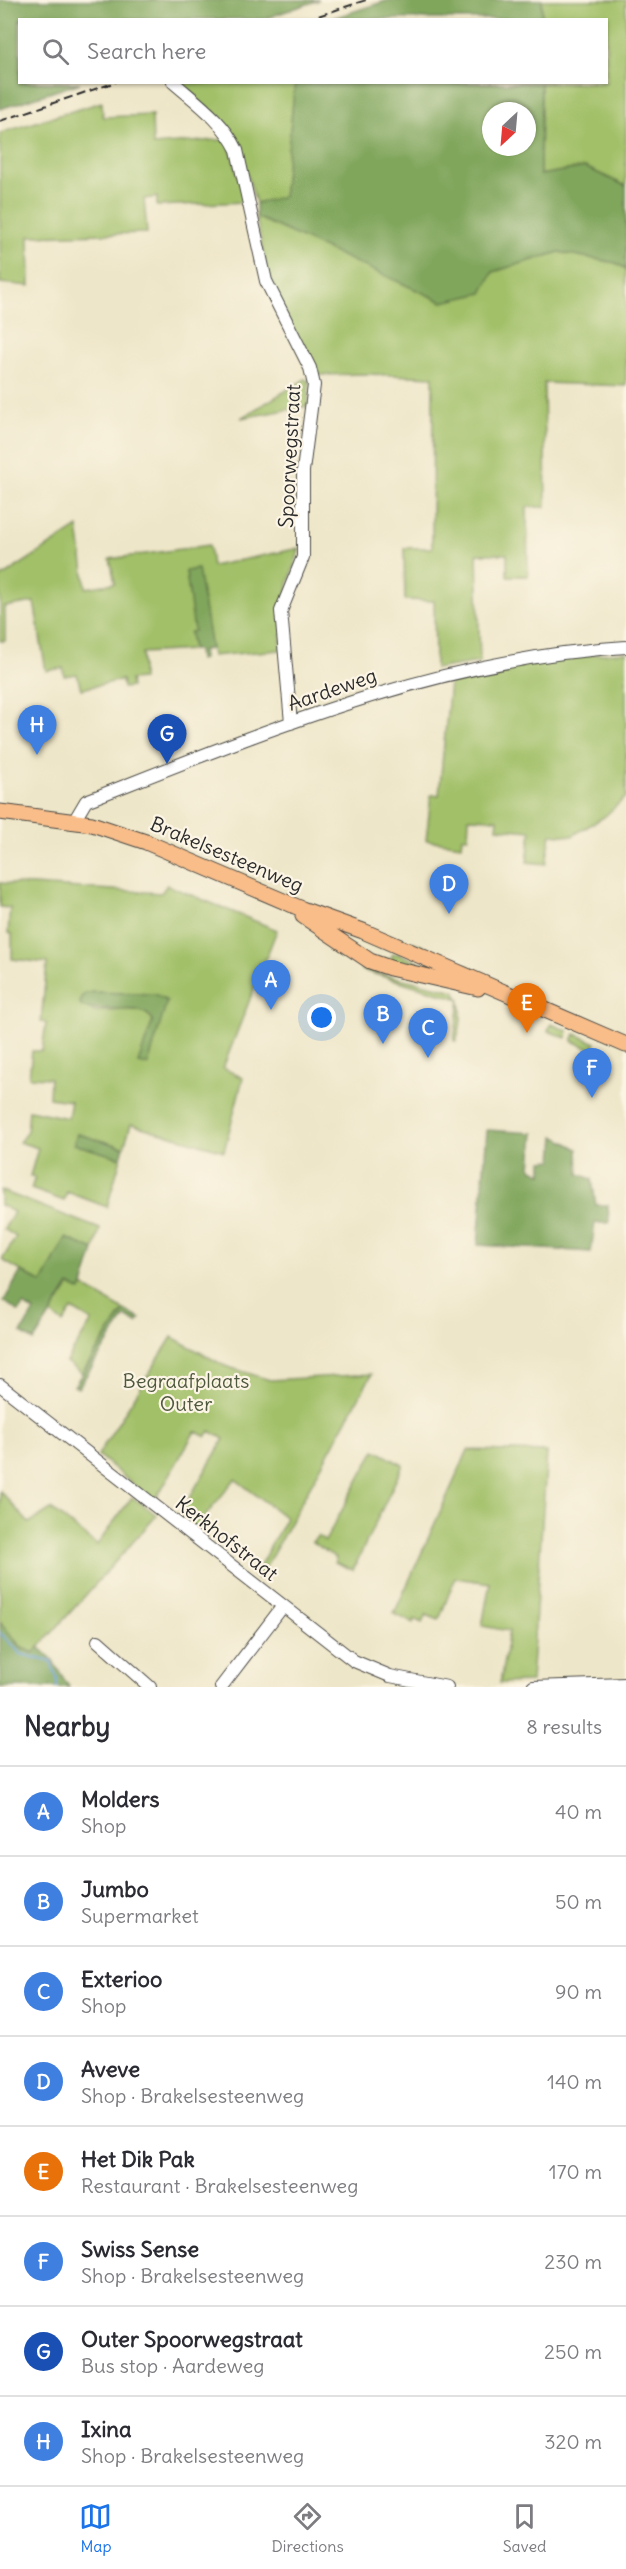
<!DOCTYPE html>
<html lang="en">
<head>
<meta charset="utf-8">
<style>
	body { margin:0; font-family:Delius,sans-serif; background:#f2f2f3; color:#2b2b33 }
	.compass { position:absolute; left:482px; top:102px; width:54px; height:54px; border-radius:50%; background:#fff; box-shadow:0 2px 4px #0004; rotate:206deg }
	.you { position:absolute; left:322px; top:1018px; width:21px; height:21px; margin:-15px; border:4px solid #fff; border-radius:50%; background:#1a73e8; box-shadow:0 0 0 9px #1a73e833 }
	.badge { display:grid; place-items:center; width:39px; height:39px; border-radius:50%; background:#1a73e8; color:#fff; font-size:20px; font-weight:700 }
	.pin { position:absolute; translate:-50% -50px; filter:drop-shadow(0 2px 3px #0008) }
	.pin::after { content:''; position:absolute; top:32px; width:21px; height:18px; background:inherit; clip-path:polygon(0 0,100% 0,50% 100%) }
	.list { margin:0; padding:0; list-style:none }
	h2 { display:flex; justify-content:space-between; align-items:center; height:78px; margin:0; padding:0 24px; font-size:26px }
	h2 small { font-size:20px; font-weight:400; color:#7c7c81 }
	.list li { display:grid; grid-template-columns:39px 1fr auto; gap:18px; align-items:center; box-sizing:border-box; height:90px; padding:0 24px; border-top:2px solid #e1e1e2 }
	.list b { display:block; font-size:22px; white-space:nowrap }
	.list p { margin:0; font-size:20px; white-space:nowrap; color:#7c7c81 }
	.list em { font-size:20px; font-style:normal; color:#7c7c81 }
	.icon { flex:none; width:33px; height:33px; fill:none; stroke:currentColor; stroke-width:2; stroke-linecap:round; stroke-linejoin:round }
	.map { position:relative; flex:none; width:626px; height:1687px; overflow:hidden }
	.search { position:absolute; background:#fff; box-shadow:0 2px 4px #0004; left:18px; right:18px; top:18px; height:66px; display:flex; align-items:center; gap:15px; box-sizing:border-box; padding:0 21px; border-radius:0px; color:#7c7c81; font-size:22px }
	.sheet { height:798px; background:#fff }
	nav { display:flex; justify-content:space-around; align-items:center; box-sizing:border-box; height:84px; border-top:2px solid #e1e1e2; background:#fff; font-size:16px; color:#7c7c81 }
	nav a { display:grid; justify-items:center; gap:3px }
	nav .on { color:#1a73e8 }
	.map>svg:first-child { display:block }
</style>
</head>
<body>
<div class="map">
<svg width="626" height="1687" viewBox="0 0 626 1687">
	<rect width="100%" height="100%" fill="#fcf5e5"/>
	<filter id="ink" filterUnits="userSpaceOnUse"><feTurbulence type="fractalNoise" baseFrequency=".0167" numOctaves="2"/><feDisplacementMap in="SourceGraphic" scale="12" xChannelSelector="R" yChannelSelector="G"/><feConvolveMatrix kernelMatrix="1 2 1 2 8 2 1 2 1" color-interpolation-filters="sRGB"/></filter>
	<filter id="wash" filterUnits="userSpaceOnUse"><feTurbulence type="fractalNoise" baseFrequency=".008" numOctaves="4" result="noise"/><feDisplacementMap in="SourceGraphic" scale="24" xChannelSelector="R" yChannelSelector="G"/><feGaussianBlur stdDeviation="1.35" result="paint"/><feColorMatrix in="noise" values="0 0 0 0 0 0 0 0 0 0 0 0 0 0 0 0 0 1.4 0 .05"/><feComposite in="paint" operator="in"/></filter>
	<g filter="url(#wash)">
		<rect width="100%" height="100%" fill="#eee6c8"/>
		<path fill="#a1c067" stroke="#667649" stroke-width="1.5" fill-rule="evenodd" d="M542,0H626V186L585,167L540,175L541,83L606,82V20L542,19Z
			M177,83H295L283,198L256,203L237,141Z
			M102,102L103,117L152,115L153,145L228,139L245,202L157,206V197L144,199L147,233L29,236L30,286L0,283V133Z
			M256,217L443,302L493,272L559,252L616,263L626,269V386L544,383L546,507H527L528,576H507V554H477L480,662L435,669L434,601L405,600L404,548H432L433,377L367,374L316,375L269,281Z
			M305,379L309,381L308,406L241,418Z
			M78,527L86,588L115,583L110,559L209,545L212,566L300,548L288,585L280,650L212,656L197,569L186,571L195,631L190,632L193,650L142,653V679L130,680L131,687L123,688L122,680L81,689L77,674L64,676L63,668L46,671L34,602L5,607V641H0V578Z
			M626,652V797L604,817L572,836L551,834L546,864L527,862L531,831L497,828L498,819L469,818L468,837H462L461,845L426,840L431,795H439L450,682C508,668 566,655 626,652Z
			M0,883L161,893L167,885L277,930L223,1068L243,1078L224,1151L131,1124L124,1147L77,1134L74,1144L121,1158L107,1207L67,1192L64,1201L31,1189L35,1177L30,1176L38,1148L19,1142L27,1132L29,1110L68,1118L71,1101L49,1098L50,1078L29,1077L32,1051H42L46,1023L41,1022L47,963L12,959V934L8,933L10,908L0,907ZM80,999L167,1001L149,1033L153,1020C139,1000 111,1016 92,1010C88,1009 83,1005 80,1003Z
			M413,942L470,967V970L412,946Z
			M393,954H399L459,979L392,964L390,960Z
			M363,967L377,973L455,991C464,1003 462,1026 456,1041H454L460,999L361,970Z
			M551,1024L568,1031L566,1038L548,1031Z
			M575,1034L596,1043L593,1050L572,1041Z
			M0,1190L100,1229L94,1250L66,1238L42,1283L2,1260L16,1237L4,1229L14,1212L0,1205Z
			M70,1285L81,1290L83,1286L124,1310L82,1373L66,1362L92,1321L72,1309L63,1323L51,1314Z
			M172,1337L225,1366L270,1380L372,1374L259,1579L254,1576L286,1518L235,1479L195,1529L178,1517L224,1439L210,1431L206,1437L195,1431L154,1502L98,1455Z
			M375,1450L403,1465L353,1570L335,1562L336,1558L312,1542L318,1536L325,1541Z
			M468,1450L547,1452L531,1682L500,1683L509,1631L482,1626L490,1583L455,1578L439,1620L426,1615L422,1623L414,1619L413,1623L394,1614Z
			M0,1491L29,1523L51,1509L97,1545L132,1497L157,1515L34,1653L20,1646L0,1622Z"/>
		<path fill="#80a65c" stroke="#566844" stroke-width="1.5" fill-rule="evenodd" d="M0,0H319L264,19L20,20V82L80,83L0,109Z
			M389,0H542V19H330Z
			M295,83H541L540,175L585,167L626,186V269L616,263L559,252L493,272L482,293L443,302L256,217V203L283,197ZM491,111H527V147H491Z
			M198,569L211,649L202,650L203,659L199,660L198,650H193L190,632L194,631L186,571Z
			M93,992L155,994L167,1001L148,1065L138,1063L153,1020C141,1001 101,1014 81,1006L80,999L84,994Z
			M487,1130L534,1133L531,1168L542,1174V1161L553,1160L555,1136L578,1149L579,1174L592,1179L596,1205H608L609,1223H595L591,1252L478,1245Z
			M77,1134L124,1147L121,1158L74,1144Z
			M66,1238L94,1250L83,1286L81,1291L69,1285L34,1341L21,1333L34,1311L23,1305L19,1312L4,1301L21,1271L42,1283Z
			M124,1310L140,1319L137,1323L125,1316L78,1388L74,1386Z
			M0,1622L19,1646L33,1653L39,1647L51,1658L69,1687H0Z"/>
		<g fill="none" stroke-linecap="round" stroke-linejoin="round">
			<path stroke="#679fd6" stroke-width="2" d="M0,1633L21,1654L51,1662L57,1678V1687"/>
		</g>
	</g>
	<g filter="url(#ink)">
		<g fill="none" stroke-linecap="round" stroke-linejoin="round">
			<g stroke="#484743" stroke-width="14">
				<path id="minor" d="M173,82C197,103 223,121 237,150L266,281L310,368L314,385L303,471V557L281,611L291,723
					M73,823L86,801C260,733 437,658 626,647
					M0,1385L354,1661L390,1676L447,1687
					M98,1641L150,1687
					M221,1687L283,1606
					M533,1687L626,1684"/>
			</g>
			<g stroke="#484743" stroke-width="17">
				<path id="major" d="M0,812L92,824L146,842L302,909L363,931L626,1045
					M303,916L370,961L390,968L478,988"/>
			</g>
			<use href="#minor" stroke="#fff" stroke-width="12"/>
			<use href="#major" stroke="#f8bd89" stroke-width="15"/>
			<path stroke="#2b2b2b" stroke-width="2" stroke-dasharray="9 4.5" stroke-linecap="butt" d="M306,20L366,0
				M0,121L116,82"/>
		</g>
	</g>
	<g text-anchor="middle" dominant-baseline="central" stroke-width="4.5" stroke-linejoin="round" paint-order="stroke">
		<g font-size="20" fill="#2b2b2b" stroke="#fcf5e5">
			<text transform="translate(289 456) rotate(-87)">Spoorwegstraat</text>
			<text transform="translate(332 689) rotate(-19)">Aardeweg</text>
			<text transform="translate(227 854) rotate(23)">Brakelsesteenweg</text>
			<text transform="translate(227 1538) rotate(38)">Kerkhofstraat</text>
		</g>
		<g font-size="20" fill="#4e583d" stroke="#fcf5e5">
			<text x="186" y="1380">Begraafplaats<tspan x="186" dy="23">Outer</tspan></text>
		</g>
	</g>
</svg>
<svg class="compass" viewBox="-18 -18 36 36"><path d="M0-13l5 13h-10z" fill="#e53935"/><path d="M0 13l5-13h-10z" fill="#7c7c81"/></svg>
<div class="you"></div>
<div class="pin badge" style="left:271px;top:1010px;background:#3f7fe0">A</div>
<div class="pin badge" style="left:383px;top:1044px;background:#3f7fe0">B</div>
<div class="pin badge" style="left:428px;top:1058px;background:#3f7fe0">C</div>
<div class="pin badge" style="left:449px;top:914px;background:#3f7fe0">D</div>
<div class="pin badge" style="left:527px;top:1033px;background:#e8710a">E</div>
<div class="pin badge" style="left:592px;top:1098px;background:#3f7fe0">F</div>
<div class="pin badge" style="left:167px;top:764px;background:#1a4fb4">G</div>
<div class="pin badge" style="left:37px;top:755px;background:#3f7fe0">H</div>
<div class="search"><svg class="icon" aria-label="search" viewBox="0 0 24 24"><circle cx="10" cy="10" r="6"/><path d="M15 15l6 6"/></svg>Search here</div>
</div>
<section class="sheet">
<h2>Nearby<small>8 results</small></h2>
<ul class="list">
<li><span class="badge" style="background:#3f7fe0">A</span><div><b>Molders</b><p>Shop</p></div><em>40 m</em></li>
<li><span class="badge" style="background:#3f7fe0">B</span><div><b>Jumbo</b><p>Supermarket</p></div><em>50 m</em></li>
<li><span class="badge" style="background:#3f7fe0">C</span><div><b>Exterioo</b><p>Shop</p></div><em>90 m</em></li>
<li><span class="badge" style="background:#3f7fe0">D</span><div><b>Aveve</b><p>Shop · Brakelsesteenweg</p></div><em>140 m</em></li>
<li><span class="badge" style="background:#e8710a">E</span><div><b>Het Dik Pak</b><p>Restaurant · Brakelsesteenweg</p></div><em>170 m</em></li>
<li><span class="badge" style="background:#3f7fe0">F</span><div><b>Swiss Sense</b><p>Shop · Brakelsesteenweg</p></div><em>230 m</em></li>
<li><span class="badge" style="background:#1a4fb4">G</span><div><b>Outer Spoorwegstraat</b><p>Bus stop · Aardeweg</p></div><em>250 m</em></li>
<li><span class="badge" style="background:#3f7fe0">H</span><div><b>Ixina</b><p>Shop · Brakelsesteenweg</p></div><em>320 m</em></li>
</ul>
</section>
<nav>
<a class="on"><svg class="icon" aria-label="map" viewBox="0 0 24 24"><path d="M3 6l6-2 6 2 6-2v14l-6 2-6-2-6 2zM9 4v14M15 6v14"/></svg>Map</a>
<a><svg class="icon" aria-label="directions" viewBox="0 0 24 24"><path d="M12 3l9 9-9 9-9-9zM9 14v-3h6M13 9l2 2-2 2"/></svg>Directions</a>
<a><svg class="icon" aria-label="saved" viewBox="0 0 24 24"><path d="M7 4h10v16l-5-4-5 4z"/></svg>Saved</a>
</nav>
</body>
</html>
